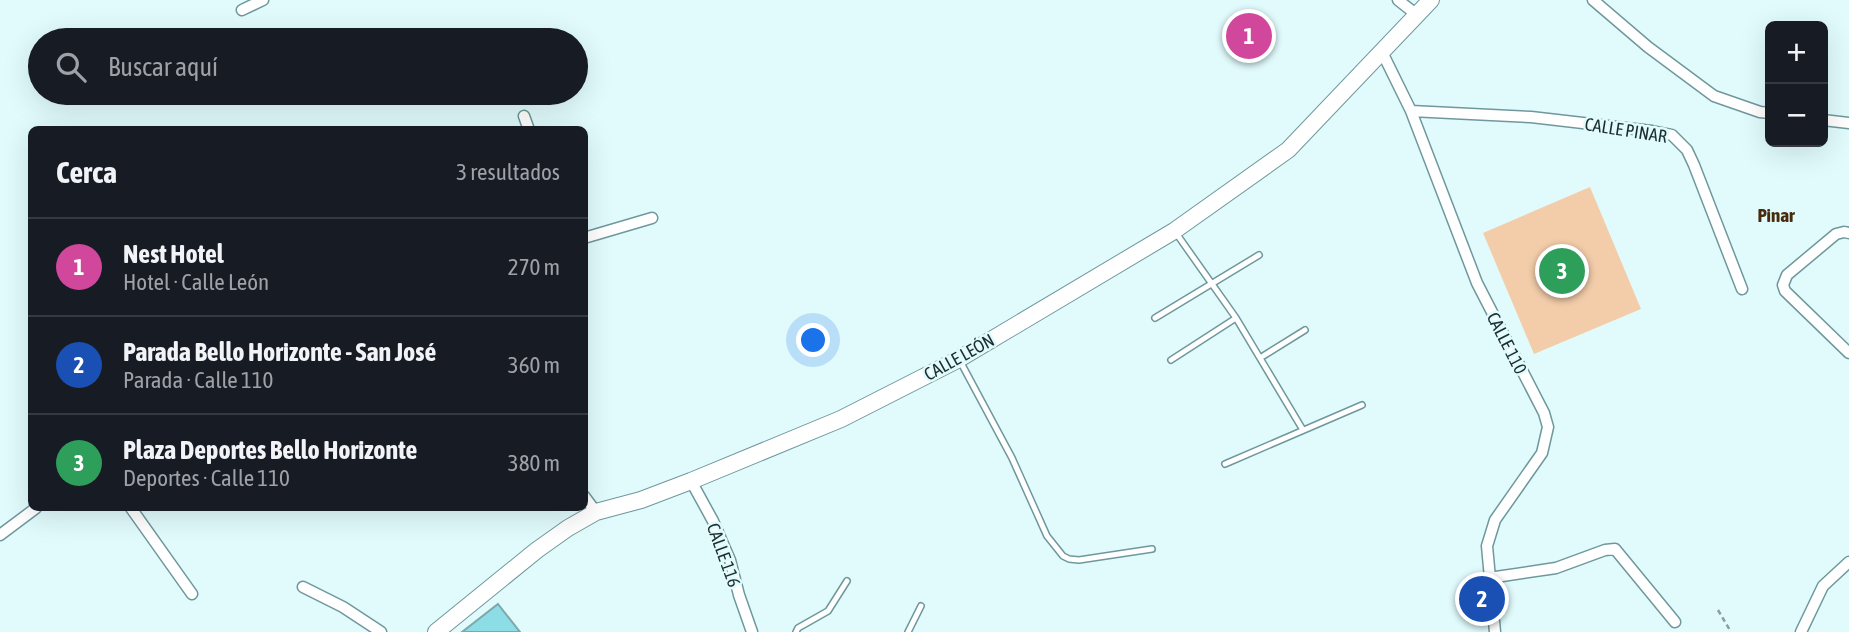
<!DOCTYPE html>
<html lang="es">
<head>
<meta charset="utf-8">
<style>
	body { margin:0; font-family:"Asap Condensed",sans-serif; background:#20242c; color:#f1f3f6 }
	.controls { position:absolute; right:21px; top:21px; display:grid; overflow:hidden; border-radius:10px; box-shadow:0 7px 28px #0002 }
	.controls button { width:63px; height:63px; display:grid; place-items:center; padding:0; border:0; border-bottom:2px solid #363941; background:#171b24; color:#f1f3f6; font:35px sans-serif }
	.you { position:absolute; left:814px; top:341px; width:24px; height:24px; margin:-18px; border:5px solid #fff; border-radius:50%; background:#1a73e8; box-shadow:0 0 0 10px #1a73e833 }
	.badge { display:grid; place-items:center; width:46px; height:46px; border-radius:50%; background:#c0a887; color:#fff; font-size:23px; font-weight:700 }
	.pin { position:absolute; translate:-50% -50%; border:4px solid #fff; box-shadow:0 2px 7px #0006 }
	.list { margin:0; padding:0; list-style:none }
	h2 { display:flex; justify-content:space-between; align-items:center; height:91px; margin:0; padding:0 28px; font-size:30px }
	h2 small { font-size:23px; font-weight:400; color:#9ea1a6 }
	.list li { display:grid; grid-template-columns:46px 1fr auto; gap:21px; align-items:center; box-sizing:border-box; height:98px; padding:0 28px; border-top:2px solid #363941 }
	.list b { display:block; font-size:26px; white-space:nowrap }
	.list p { margin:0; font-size:23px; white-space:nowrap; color:#9ea1a6 }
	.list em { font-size:23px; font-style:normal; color:#9ea1a6 }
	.icon { flex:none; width:38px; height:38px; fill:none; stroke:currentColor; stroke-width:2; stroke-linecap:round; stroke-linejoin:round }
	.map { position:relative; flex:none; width:1849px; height:632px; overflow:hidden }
	.search { position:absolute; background:#171b24; box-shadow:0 7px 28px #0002; left:28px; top:28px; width:560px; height:77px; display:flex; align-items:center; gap:18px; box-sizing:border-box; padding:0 24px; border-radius:38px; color:#9ea1a6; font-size:26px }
	.panel { position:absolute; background:#171b24; box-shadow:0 7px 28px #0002; left:28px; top:126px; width:560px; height:385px; border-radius:10px }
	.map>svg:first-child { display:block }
</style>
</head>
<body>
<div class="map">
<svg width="1849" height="632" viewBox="0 0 1849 632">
	<rect width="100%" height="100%" fill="#e1fbfd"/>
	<path fill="#f3cdaa" d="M1590,187L1641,309L1534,354L1483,233Z"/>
	<path fill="#8cdde5" stroke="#7ea8ac" stroke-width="2" d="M498,604L520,632H462Z"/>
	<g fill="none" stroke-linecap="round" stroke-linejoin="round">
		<g stroke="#6f989c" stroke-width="8">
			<path id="lane" d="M1155,318L1259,255
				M1236,318L1303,430
				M1260,358L1305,330
				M1171,360L1236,318L1176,233
				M960,361L1012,458L1047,536L1063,556L1069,559L1079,560L1152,549
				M1225,464L1362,405
				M796,632L798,628L828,611L847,581
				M908,632L921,606"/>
		</g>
		<g stroke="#6f989c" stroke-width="13">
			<path id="street" d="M1398,0L1417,15
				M1593,0L1648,47L1714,96L1760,112L1770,113
				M242,10L263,0
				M1382,52L1411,111L1477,283L1544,413L1548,427L1542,453L1495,520L1487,546L1495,632
				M1411,111L1531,117L1652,131L1672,135L1687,150L1694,165L1742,289
				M524,116L529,130
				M1823,120L1849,123
				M1849,233L1844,232L1836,234L1787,275L1783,285L1785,291L1849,353
				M584,238L652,218
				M691,481L713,521L730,560L739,595L752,632
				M584,496L596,512
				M131,508L192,594
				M0,535L36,508
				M1489,578L1556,568L1605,550L1615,549L1675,622
				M303,587L343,607L381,632
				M1801,632L1823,586L1849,562"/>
		</g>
		<g stroke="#6f989c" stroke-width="18">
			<path id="secondary" d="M436,632L537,550L568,528L596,512L641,500L691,481L841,419L959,359L1174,231L1288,150L1431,0"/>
		</g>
		<path stroke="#889ea0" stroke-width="2.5" stroke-dasharray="5 3.5" stroke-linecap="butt" d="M1718,610L1731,632"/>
		<use href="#lane" stroke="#fff" stroke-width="5"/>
		<use href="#street" stroke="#fff" stroke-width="10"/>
		<use href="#secondary" stroke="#fff" stroke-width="16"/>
	</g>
	<g text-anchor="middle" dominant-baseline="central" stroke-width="5" stroke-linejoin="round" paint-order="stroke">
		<g font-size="18" fill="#1c2d2f" stroke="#e1fbfd">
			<text transform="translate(1626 130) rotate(9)">CALLE PINAR</text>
			<text transform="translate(1507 343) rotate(63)">CALLE 110</text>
			<text transform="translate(959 357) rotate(-29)">CALLE LEÓN</text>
			<text transform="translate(724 555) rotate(70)">CALLE 116</text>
		</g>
		<g font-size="19" font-weight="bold" fill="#472b0c" stroke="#e1fbfd">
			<text x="1776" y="215">Pinar</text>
		</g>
	</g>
</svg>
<div class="controls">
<button>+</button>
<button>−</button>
</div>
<div class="you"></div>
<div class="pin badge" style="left:1249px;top:36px;background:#d1479c">1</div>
<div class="pin badge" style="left:1482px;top:599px;background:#1a4fb4">2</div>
<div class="pin badge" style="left:1562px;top:271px;background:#2e9e5b">3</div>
<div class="search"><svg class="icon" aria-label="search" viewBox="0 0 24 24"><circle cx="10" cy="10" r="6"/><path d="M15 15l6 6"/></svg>Buscar aquí</div>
<section class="panel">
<h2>Cerca<small>3 resultados</small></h2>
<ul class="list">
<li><span class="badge" style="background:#d1479c">1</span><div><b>Nest Hotel</b><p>Hotel · Calle León</p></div><em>270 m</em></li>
<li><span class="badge" style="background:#1a4fb4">2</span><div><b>Parada Bello Horizonte - San José</b><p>Parada · Calle 110</p></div><em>360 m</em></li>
<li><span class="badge" style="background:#2e9e5b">3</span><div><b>Plaza Deportes Bello Horizonte</b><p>Deportes · Calle 110</p></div><em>380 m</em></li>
</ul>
</section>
</div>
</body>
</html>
